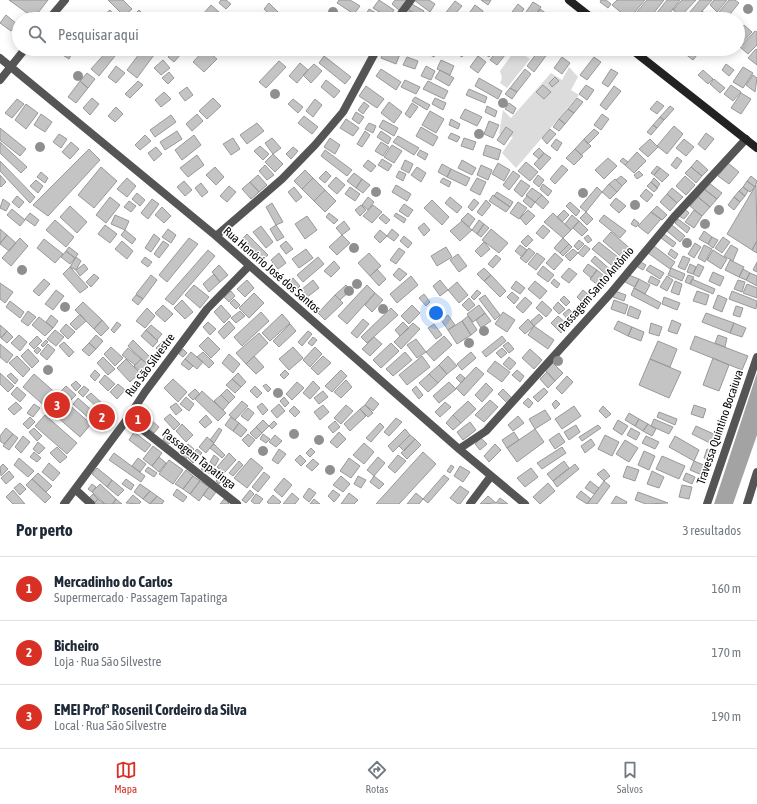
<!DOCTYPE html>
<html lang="pt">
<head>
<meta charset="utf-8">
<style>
	body { margin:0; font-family:"Asap Condensed",sans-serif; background:#f2f2f3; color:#1f2937 }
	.you { position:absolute; left:436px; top:313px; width:14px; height:14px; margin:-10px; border:3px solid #fff; border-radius:50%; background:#1a73e8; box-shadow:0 0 0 6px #1a73e833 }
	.badge { display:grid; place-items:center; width:26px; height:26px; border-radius:50%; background:#d93025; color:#fff; font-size:13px; font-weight:700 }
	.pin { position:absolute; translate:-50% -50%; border:2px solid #fff; box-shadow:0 1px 4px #0006 }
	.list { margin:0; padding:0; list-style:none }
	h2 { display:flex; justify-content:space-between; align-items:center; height:52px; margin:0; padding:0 16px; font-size:17px }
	h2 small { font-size:13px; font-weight:400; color:#747a83 }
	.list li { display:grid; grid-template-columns:26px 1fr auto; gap:12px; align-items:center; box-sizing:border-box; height:64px; padding:0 16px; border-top:1px solid #e0e1e3 }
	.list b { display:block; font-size:15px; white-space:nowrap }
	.list p { margin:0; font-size:13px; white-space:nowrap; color:#747a83 }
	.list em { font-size:13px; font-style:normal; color:#747a83 }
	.icon { flex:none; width:22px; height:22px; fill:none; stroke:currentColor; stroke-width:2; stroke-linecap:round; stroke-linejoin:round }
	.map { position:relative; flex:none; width:757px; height:504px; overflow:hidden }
	.search { position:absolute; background:#fff; box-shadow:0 2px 10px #0003; left:12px; right:12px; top:12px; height:44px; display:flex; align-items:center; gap:10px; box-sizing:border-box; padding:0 14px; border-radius:22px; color:#747a83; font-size:15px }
	.sheet { height:244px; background:#fff }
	nav { display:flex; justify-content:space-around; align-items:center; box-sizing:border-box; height:56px; border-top:1px solid #e0e1e3; background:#fff; font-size:11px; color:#747a83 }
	nav a { display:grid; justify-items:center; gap:2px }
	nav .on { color:#d93025 }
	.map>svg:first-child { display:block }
</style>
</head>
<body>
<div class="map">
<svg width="757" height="504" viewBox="0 0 757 504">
	<rect width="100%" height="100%" fill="#fff"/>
	<path fill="#dcdcdc" d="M516,49L530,59L507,88L500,83L502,78L500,71Z
		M569,67L578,77L571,90L579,95L516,168L502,153L513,137L499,134L503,110L511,118L551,73L562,80Z"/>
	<path fill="#a3a3a3" d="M757,373V435L733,504H714Z"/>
	<path fill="#c4c4c4" stroke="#999" d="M9,0H48L34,18Z
		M108,0H123L132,9L124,16Z
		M221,0H226L231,4L226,9L219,3Z
		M339,0H350L360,6L354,14L337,3Z
		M379,0L394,10L389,18L373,8Z
		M395,0H408L400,11L392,4Z
		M414,0H429L435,4L430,12Z
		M481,0H491L488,5Z
		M601,0H606L611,4L608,8L600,2Z
		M617,0H645L629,19L612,5Z
		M647,0H664L649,19H631Z
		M667,0H680L665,19H652Z
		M682,0H696L681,16L673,10Z
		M700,0H712L695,19H684Z
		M714,0H727L717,12L710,5Z
		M729,0H735L739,3L727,18L719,12Z
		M455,1L462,6L451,19H447L443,16Z
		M533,2L541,7L532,19H521Z
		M269,3L278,12L273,18L264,9Z
		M410,3L424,11L421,16L407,9Z
		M518,4L524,9L517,19H507Z
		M211,5L227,19H210L203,14Z
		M475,5L483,11L478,19H465Z
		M369,9L387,19H371L365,16Z
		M540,9L550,16L547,19L534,18Z
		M110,10L117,19H108L104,15Z
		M139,10L148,19H140L135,14Z
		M409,11L424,19H405Z
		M702,11L711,18V19H696Z
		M438,13L442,16L440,19L436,16Z
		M6,15L17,24L11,31L0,23Z
		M738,21L742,25L738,29Z
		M744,25L752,32L738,47V31Z
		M755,31L757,32V45L748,54L740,47Z
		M60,49H74L69,59L58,52Z
		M121,49H132L126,55Z
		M143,49H146L154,55L137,78L127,70Z
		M175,49L182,53L174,62L168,57Z
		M205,49L217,59L204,72L193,62Z
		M385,49L400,54L396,64L381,58Z
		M419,49H438L434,57Z
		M456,49H468L462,57L454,52Z
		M482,49H495L489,57L481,51Z
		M498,49H510L497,65L490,60Z
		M517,49H526L523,53Z
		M540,49L548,53L534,72L527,66Z
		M551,49H563L558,55Z
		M661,49H670L666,53Z
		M687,49H699L701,50L693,60L684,53Z
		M707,49H717L713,55Z
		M756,49L757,50V65L748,58Z
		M108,50L115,56L99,76L91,69Z
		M324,56L351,77L345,84L319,63Z
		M478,56L486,62L478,73L470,67Z
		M407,57L418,61L415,69L403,65Z
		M562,57L570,63L562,74L554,68Z
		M594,57L601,62L587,80L580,75Z
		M163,60L170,68L161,75L154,68Z
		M441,60L454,66L450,75L437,69Z
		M279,61L286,67L266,88L259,82Z
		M300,63L308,70L297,83L289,76Z
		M314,64L322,71L311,83L303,75Z
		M726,64L734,70L729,76L722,70Z
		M116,66L125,73L116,83L108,77Z
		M426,66L435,71L431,80L421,76Z
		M743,67L753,73L743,88L733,82Z
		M381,69L401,82L396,90L376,76Z
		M525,69L531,74L517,92L510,88Z
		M611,69L618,73L608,87L602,83Z
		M440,70L454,78L449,86L435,78Z
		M703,70L713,79L708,84L698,75Z
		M169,72L174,78L168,84L162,78Z
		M87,73L95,79L88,88L80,81Z
		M753,75L757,78L755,92L746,85Z
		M555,77L559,81L552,87L549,83Z
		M479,78L502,91L498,99L475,86Z
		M714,79L725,88L720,93L710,84Z
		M326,80L340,91L334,98L321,87Z
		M405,80L420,87L416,94L401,87Z
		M80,81L88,88L76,103L68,97Z
		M138,81L143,85L130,98L125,94Z
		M428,81L448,91L444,99L423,89Z
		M543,85L551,92L544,99L536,92Z
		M586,85L594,90L587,100L579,94Z
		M731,85L741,92L733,101L724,94Z
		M366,86L384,99L377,108L359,96Z
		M614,86L621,91L606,110L600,105Z
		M187,87L193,95L185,101L179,93Z
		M510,88L517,92L512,99L505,94Z
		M469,89L487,97L485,103L466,95Z
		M164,92L171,99L161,107L155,100Z
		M741,93L751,99L741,114L731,108Z
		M415,97L430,105L427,110L412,101Z
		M92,98L99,104L90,115L83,108Z
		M213,98L221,106L207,119L199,111Z
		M435,98L446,103L443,110L432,104Z
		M577,98L583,102L574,113L568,109Z
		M17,99L24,104L12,118L5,113Z
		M293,99L303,107L298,113L288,104Z
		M315,99L322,105L313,117L306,111Z
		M657,101L664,106L657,114L650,109Z
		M364,102L369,106L363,114L358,110Z
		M389,102L402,112L394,123L381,113Z
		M412,103L418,107L410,118L405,114Z
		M509,103L516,108L513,114L505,109Z
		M26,104L38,113L26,129L15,120Z
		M487,106L497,111L495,117L485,112Z
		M670,106L674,109L664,120L660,117Z
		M116,107L123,114L115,122L108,116Z
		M465,109L482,117L477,126L460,118Z
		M568,109L574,113L565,124L559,119Z
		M430,111L444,119L436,133L422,125Z
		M356,112L364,117L359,124L352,119Z
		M41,114L52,122L45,132L34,125Z
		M197,114L203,121L192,131L186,124Z
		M602,114L609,119L601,130L594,125Z
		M171,115L176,122L155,137L150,130Z
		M304,116L318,127L312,134L298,123Z
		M660,117L664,120L657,128L653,125Z
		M346,119L359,128L353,136L340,128Z
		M451,119L460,124L458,129L449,125Z
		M559,119L565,124L559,131L553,127Z
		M383,120L398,128L394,136L379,127Z
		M489,121L499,125L493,138L484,134Z
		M257,123L264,131L247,144L240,135Z
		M369,123L376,126L373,133L365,129Z
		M653,125L657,128L651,135L647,132Z
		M674,126L683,134L667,154L657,146Z
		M421,127L438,137L433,146L416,136Z
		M506,127L513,132L504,145L497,140Z
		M0,128L26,149L20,156L0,140Z
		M550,129L556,134L547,144L542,138Z
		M594,129L599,133L588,144L584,139Z
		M177,131L182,139L165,150L160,142Z
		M365,131L370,135L362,147L357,144Z
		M381,131L391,138L388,144L377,137Z
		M451,133L460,137L457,142L448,138Z
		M706,133L714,139L705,150L698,144Z
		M59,134L67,139L61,148L53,142Z
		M145,135L151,141L140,150L135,145Z
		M194,135L201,145L182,160L175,150Z
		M398,136L419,148L414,155L393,142Z
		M233,138L240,149L231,155L223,144Z
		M272,138L281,148L273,154L265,143Z
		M330,138L340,145L335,154L324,147Z
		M464,138L476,142L473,150L461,146Z
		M556,139L562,143L557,151L551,146Z
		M584,139L591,146L581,155L575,149Z
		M650,139L658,147L648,157L639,149Z
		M684,139L694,147L686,156L676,148Z
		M0,142L27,167L21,173L0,153Z
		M71,142L79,149L70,159L62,152Z
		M381,142L389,147L383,156L375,151Z
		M392,145L402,151L394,163L384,157Z
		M486,145L501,150L498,160L483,155Z
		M260,146L269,154L263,160L254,151Z
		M156,147L162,154L154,161L148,153Z
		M293,147L298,151L291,159L286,154Z
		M539,148L544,153L539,159L533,154Z
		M89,149L100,160L48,216L33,205Z
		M575,149L583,156L574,165L566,158Z
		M325,150L352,170L347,176L321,156Z
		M420,150L428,154L425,160L417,155Z
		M637,152L646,161L634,173L625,165Z
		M544,153L551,158L540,170L534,164Z
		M273,154L283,164L275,172L265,162Z
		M197,155L204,165L188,177L180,168Z
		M677,157L682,161L676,169L671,165Z
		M608,158L617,166L604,179L595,170Z
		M623,158L628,162L625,165L620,161Z
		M382,159L392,165L388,171L378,165Z
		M368,160L376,166L371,172L363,166Z
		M405,160L413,164L409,173L401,169Z
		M462,160L476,168L472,175L458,168Z
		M697,160L708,170L702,176L691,167Z
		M0,161L35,197L30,203L0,171Z
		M526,162L538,172L530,181L518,171Z
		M498,163L510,170L504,181L492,174Z
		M728,163L739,172L729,184L718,176Z
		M442,164L451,169L447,177L438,172Z
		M265,165L274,175L267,180L259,171Z
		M481,165L492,170L488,180L477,175Z
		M562,165L568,170L555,184L550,179Z
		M657,166L660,168L654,175L651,173Z
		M101,167L117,181L94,208L78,195Z
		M215,167L224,177L216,185L206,175Z
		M417,167L426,173L421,182L411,175Z
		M691,167L702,176L696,183L685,173Z
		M660,168L669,175L662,182L654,175Z
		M451,169L470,178L466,186L447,177Z
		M305,170L313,178L302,189L294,181Z
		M326,171L331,176L325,183L319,178Z
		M399,171L406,174L403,181L396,177Z
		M513,171L520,176L509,190L503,185Z
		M639,171L643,175L637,179L634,175Z
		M41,172L48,178L45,183L37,177Z
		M354,173L362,179L356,188L347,181Z
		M0,175L6,182L1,187L0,186Z
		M258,175L267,185L259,192L250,182Z
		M538,175L544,180L539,187L533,182Z
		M621,176L627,181L622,186L616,180Z
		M685,176L695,185L686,195L676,186Z
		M751,176L757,181L755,187L747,181Z
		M336,177L345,185L337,194L328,186Z
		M127,178L136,186L127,197L117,189Z
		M313,178L325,190L314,201L302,189Z
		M443,178L451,182L449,187L440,182Z
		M477,178L486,182L480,195L470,190Z
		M654,178L660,184L657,188L651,182Z
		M362,179L370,185L363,193L356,188Z
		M615,179L622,186L617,192L609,184Z
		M36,180L43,186L38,193L30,186Z
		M521,180L530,186L522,197L514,190Z
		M184,181L192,190L185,196L177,187Z
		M747,181L755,187L750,192L743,187Z
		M250,182L259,192L251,199L242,189Z
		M651,182L658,188L654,192L647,186Z
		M201,183L208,192L202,197L195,188Z
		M709,183L722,193L717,199L704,189Z
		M543,184L552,191L548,196L540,189Z
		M609,184L617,192L610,199L602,192Z
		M396,185L411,194L407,201L392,192Z
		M756,185L757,241L752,250L727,234Z
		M229,186L236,192L227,202L220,196Z
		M294,187L302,197L296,202L288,192Z
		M350,187L360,194L355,201L345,194Z
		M597,187L602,192L586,212L580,207Z
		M743,187L748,191L745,196L739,191Z
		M532,188L542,195L535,202L526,195Z
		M672,188L683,197L677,203L667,194Z
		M646,189L653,195L647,202L640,196Z
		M704,189L717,199L710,207L698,197Z
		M325,190L336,201L325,212L314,201Z
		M739,191L745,196L740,202L734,197Z
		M497,192L513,202L510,207L494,196Z
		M137,193L145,200L140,206L132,199Z
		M667,194L677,203L670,211L660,202Z
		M493,195L510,207L506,212L489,201Z
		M542,195L549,202L543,209L535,202Z
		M17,196L24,202L19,208L12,202Z
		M527,196L535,202L531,208L523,201Z
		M110,197L120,205L106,223L96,215Z
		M368,197L374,202L368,210L362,205Z
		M450,197L462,207L457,213L445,203Z
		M698,197L710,207L702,216L690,206Z
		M734,197L740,202L734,210L728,205Z
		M616,198L626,206L619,213L610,205Z
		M3,199L10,204L6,211L0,208Z
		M152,199L159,204L148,219L141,213Z
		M474,199L479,203L472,211L468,207Z
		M432,200L449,217L442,225L424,208Z
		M486,200L491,205L482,216L477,212Z
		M129,201L136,206L131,212L124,207Z
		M518,202L527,208L519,219L510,213Z
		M570,202L580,211L576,216L566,206Z
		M272,203L283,222L276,225L266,207Z
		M404,204L413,210L408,217L399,211Z
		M361,205L366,210L360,216L355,210Z
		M373,205L382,212L372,223L363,216Z
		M70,206L87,222L77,233L60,217Z
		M657,206L667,215L662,220L651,212Z
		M162,207L171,216L164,223L155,215Z
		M12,209L25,220L20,226L7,215Z
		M685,209L689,213L684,219L679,216Z
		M528,210L535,216L526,225L520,218Z
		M564,210L569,215L562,222L557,217Z
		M694,210L702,216L694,228L685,222Z
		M586,212L593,219L587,225L580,218Z
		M651,212L661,219L648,234L638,226Z
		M30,213L39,220L35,226L25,219Z
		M329,213L338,220L334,224L326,217Z
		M396,213L406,219L404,223L394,216Z
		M468,213L475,219L469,227L461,220Z
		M553,213L571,230L563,238L544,222Z
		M383,214L390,220L386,224L379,218Z
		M115,215L129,221L125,230L111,224Z
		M572,215L579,221L571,230L565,224Z
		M604,215L626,231L620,238L599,221Z
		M307,216L317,230L305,239L295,224Z
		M634,219L639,223L636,227L631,224Z
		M678,219L690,228L687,233L675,223Z
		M55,220L74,237L66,247L46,230Z
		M479,220L484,224L477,234L472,230Z
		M344,221L350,229L342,235L336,228Z
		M462,221L472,230L460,241L450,231Z
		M579,221L588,230L582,236L573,228Z
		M424,223L430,230L424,236L418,228Z
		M484,224L489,228L481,237L477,234Z
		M105,225L117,234L110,243L98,234Z
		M276,225L284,237L277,241L270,229Z
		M543,225L550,231L543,239L536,233Z
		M672,225L685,236L680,242L667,231Z
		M261,226L273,242L266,248L253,232Z
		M0,229L7,235L0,243Z
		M168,229L176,235L171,243L162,237Z
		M392,229L399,235L394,241L387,236Z
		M491,229L508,243L499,253L482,240Z
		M125,230L136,239L132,244L121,235Z
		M380,230L387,236L380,243L374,237Z
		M704,231L712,237L708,244L699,239Z
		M611,232L633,251L625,260L603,241Z
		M154,234L160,239L151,252L145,248Z
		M247,234L268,255L259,263L239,242Z
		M664,234L676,243L673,247L661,238Z
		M7,235L16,243L9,251L0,244Z
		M342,235L350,243L337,255L329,247Z
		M528,235L533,240L526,247L521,242Z
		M588,235L592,240L588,243L584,238Z
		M404,236L412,243L408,248L400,241Z
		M712,237L718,240L713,248L708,244Z
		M723,237L730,242L722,253L715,248Z
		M20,238L28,246L11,266L2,258Z
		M189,238L198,244L167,282L159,275Z
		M563,238L569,244L560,253L554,248Z
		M44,239L63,254L55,263L37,248Z
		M579,240L584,244L578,250L574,246Z
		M122,241L133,251L127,259L115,249Z
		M163,241L169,245L159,258L154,254Z
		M286,241L293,249L286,254L280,246Z
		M757,241V253L752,250Z
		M484,242L490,249L481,257L475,251Z
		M599,242L623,261L616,269L592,249Z
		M695,243L701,247L694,258L688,254Z
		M569,244L572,247L563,256L560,253Z
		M520,245L527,250L522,257L515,251Z
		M585,245L590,249L583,257L578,253Z
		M704,245L712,249L705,262L698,258Z
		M731,245L738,249L733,261L724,256Z
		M654,246L675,262L670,269L648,253Z
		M69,247L78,254L75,258L66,251Z
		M446,247L452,257L437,266L431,256Z
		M399,248L405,252L396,264L390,260Z
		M529,248L535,253L526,263L520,258Z
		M306,249L313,258L299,268L292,259Z
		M573,249L578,253L570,261L565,256Z
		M671,249L678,254L675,259L668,254Z
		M208,250L215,256L173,305L165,299Z
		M713,250L727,259L721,269L707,260Z
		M66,251L75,258L70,264L61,257Z
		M279,253L286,263L278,269L271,260Z
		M369,253L381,266L370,276L358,263Z
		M537,253L545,259L536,270L528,264Z
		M555,253L563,260L554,270L546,263Z
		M458,254L467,266L459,272L450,260Z
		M496,255L501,259L493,268L488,264Z
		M595,256L613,272L609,277L591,261Z
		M683,256L690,259L685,270L678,267Z
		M76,257L81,261L76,270L70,267Z
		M145,257L152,262L148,267L141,262Z
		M318,257L324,264L303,282L297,275Z
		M730,260L744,267L739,277L725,270Z
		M334,261L340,268L331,277L324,271Z
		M639,261L646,265L643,270L636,266Z
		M757,262V272L753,270Z
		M84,264L88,269L80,276L76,270Z
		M588,264L597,270L591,278L583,271Z
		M690,264L696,267L693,274L687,272Z
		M698,264L704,267L699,277L693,274Z
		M219,265L228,275L220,282L212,272Z
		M650,265L664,273L660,279L646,270Z
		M543,266L554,275L548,282L537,274Z
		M70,267L88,287L80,293L63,274Z
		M399,268L407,274L400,281L393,275Z
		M484,268L491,275L484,281L477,274Z
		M569,268L577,274L569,283L561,277Z
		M671,268L685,274L682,281L668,275Z
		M377,269L386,279L379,286L370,276Z
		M743,269L750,273L746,280L739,277Z
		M597,270L609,280L602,288L590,279Z
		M713,272L724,277L720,286L709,281Z
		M750,273L757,276V286L746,280Z
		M94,274L99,278L91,287L86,282Z
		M214,274L220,282L209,292L203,284Z
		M151,275L157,280L143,299L136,294Z
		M491,275L506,291L500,297L484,281Z
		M629,275L639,279L635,287L625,282Z
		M688,275L694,277L690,284L685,282Z
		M411,276L418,285L397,303L390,294Z
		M651,276L660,281L657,286L648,282Z
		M667,276L673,280L667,291L660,287Z
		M293,278L300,286L294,292L286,284Z
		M44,279L50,284L39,296L33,291Z
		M554,279L560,284L557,288L551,283Z
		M639,279L650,285L645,294L634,288Z
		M692,279L715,289L713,294L690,284Z
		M247,280L254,288L245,297L237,289Z
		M313,280L319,288L306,298L301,290Z
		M440,280L448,290L440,296L433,286Z
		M738,280L745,282L742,292L734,289Z
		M516,281L525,288L520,294L511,288Z
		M535,281L547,291L540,299L528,289Z
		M675,281L682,284L679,295L671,292Z
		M457,282L468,295L459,303L448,290Z
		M0,283L13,292L5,303L0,299Z
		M747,284L757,288V298L743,293Z
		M194,285L209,297L200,308L185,295Z
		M346,285L351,290L340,300L335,295Z
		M367,285L375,293L347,324L338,316Z
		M634,288L661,303L658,309L631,295Z
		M56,290L64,296L53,310L45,304Z
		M477,290L481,293L474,300L471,297Z
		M583,290L592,298L585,305L577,297Z
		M231,291L235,296L229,302L224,297Z
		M615,291L626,295L624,301L613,297Z
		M697,291L709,295L706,305L693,301Z
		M732,291L757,301L756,309L729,299Z
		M512,292L519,298L514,304L507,297Z
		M254,293L264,303L249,318L239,308Z
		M375,293L383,300L372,312L365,305Z
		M424,294L430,302L426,306L419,298Z
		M136,295L143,299L138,305L132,300Z
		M335,295L343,303L325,320L318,313Z
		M485,295L500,315L495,320L479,299Z
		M718,295L727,299L722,312L713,308Z
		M564,296L570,302L566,306L560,300Z
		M525,297L532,303L523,313L516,307Z
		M664,297L680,303L677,310L662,304Z
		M469,298L475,305L468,311L462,305Z
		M234,299L240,305L236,309L230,303Z
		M182,300L193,312L185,319L174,308Z
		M614,300L628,305L625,314L611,309Z
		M10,301L24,312L20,318L6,307Z
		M542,301L552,310L546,317L536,308Z
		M83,302L102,320L94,329L75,310Z
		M558,302L565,309L559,314L553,308Z
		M163,305L173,314L165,322L155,313Z
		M221,305L231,316L224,323L214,312Z
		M412,305L420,313L409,324L401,316Z
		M479,305L485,313L473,322L467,314Z
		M630,306L641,311L638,319L627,315Z
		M736,306L743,308L740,317L733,315Z
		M435,307L441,314L435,320L428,312Z
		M147,308L155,316L145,328L136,321Z
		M391,308L398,315L367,343L361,337Z
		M569,309L576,317L570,322L563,314Z
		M28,311L36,317L28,326L21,321Z
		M240,311L245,316L236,323L231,318Z
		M261,312L269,321L242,346L234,337Z
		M503,312L515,320L507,332L495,324Z
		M485,313L491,321L481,328L476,320Z
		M706,313L734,323L730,333L702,322Z
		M80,314L86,321L76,330L70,324Z
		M282,314L290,323L270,341L262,333Z
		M539,314L543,318L534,326L530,322Z
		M51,315L58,321L53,328L46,322Z
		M448,315L455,325L448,330L441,320Z
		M468,316L477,330L471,335L462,321Z
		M558,316L568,325L561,333L551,323Z
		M39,317L53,328L45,336L32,325Z
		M363,319L369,324L357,338L351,333Z
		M528,319L534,326L525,334L519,328Z
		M102,320L109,328L101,336L94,329Z
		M672,320L681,324L677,334L668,331Z
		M229,321L235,328L224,339L218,332Z
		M462,321L471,335L457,344L448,330Z
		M618,321L632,327L628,336L614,329Z
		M117,322L121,325L114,333L111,330Z
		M208,322L216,329L210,335L203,327Z
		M403,322L409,328L400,336L395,330Z
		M413,323L420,329L401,349L394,342Z
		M651,323L662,327L659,336L649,333Z
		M734,323L746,328L742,337L730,333Z
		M66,324L75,332L68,339L60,331Z
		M290,324L296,331L279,347L273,341Z
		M434,324L442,335L436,339L428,328Z
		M0,325L7,331L1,338L0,336Z
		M151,325L162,334L157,340L146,330Z
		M534,326L554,340L548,349L528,335Z
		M632,327L644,332L641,341L628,336Z
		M55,330L64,337L56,346L47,339Z
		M146,330L158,341L153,347L141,336Z
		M7,331L13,337L7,343L1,338Z
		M308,331L312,334L302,346L298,342Z
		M259,333L268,343L246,364L236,353Z
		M19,335L27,342L20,351L11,343Z
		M96,335L103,341L96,349L89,343Z
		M718,335L727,338L725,347L715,343Z
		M37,336L42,341L34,349L29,344Z
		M444,336L452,345L434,361L426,352Z
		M502,336L506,341L486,357L482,352Z
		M695,336L748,356L742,370L690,349Z
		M208,337L220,349L211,358L199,346Z
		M313,337L317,340L312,346L308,343Z
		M374,337L382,344L370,356L362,349Z
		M416,339L426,352L417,358L407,345Z
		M46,340L48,342L43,347L41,345Z
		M133,340L151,358L146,363L128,346Z
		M658,341L677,349L670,367L650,359Z
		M64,342L74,352L69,357L59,346Z
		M162,342L166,346L160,352L156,348Z
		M508,342L514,349L509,353L503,346Z
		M89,343L96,349L89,356L82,350Z
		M391,343L399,351L381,368L373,360Z
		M0,344L13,355L7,363L0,357Z
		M48,344L55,350L47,360L40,354Z
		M38,347L41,350L37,354L34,351Z
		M111,347L123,358L115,366L104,354Z
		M293,347L303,358L289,370L279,359Z
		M315,347L322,354L310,367L303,360Z
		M128,348L141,359L135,365L122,355Z
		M502,348L507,353L501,358L496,353Z
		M28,349L39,361L32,368L21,356Z
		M183,349L187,353L183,357L179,354Z
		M530,349L542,360L534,369L522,358Z
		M191,352L203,362L197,369L185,359Z
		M203,352L214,363L209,368L197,357Z
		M405,352L412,360L393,376L386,369Z
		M471,352L476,358L462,370L457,364Z
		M229,354L240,364L233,373L222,363Z
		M17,356L30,369L23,377L9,363Z
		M254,356L264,367L256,374L246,364Z
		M323,356L331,363L318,375L311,368Z
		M422,356L430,367L407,385L399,375Z
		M448,356L457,366L447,374L439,365Z
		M103,357L115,369L108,375L97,363Z
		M509,357L516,363L510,370L503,364Z
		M713,358L729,365L719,391L703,385Z
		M126,359L140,373L130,382L117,368Z
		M141,359L148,364L141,372L134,366Z
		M185,359L193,366L189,370L181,364Z
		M650,359L681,372L669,398L639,385Z
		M495,361L510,372L502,382L487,371Z
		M553,363L563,373L555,381L545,370Z
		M439,365L447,374L438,383L429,374Z
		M476,367L484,374L464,396L456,388Z
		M95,370L100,375L95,381L90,376Z
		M285,370L289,374L284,379L280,375Z
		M341,370L347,376L332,392L325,386Z
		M517,370L524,376L520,382L512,375Z
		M547,372L555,381L548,388L540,379Z
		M0,373L14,386L8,392L0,384Z
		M11,373L18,380L15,384L7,376Z
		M238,373L246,382L241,387L232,379Z
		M34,374L91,424L80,437L23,387Z
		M429,374L438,383L428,392L419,383Z
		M460,374L465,378L461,383L456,378Z
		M105,375L115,384L108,391L99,382Z
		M567,376L573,382L562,394L556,388Z
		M173,379L187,392L178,402L164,388Z
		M232,379L241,387L235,393L226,385Z
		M346,380L352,387L341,398L334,392Z
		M76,381L81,386L76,391L71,385Z
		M313,381L320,388L310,399L303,393Z
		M297,382L304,388L292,400L286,394Z
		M449,382L456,389L439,403L433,396Z
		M486,383L493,390L482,402L475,395Z
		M118,384L125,390L117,399L110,392Z
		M266,384L271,389L268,392L263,386Z
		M66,386L76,395L69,402L59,393Z
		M84,386L89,390L83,397L78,392Z
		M255,386L262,393L257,398L250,391Z
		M416,386L423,395L419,399L412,390Z
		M17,387L26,395L20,402L11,394Z
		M544,388L548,392L538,402L533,397Z
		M195,389L200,394L193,400L188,395Z
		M227,389L235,397L229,403L221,395Z
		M503,389L512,398L507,403L498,394Z
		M202,391L226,413L218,421L195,399Z
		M323,391L328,397L319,404L314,398Z
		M91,393L104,405L100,410L86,397Z
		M221,395L229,403L223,410L214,401Z
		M186,397L194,404L189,411L180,404Z
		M284,397L289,403L285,407L280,401Z
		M371,397L379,404L373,411L365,405Z
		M78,398L96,414L91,420L73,404Z
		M528,398L533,403L529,408L523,403Z
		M490,400L498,407L484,422L475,415Z
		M556,400L560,404L555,409L552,404Z
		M242,401L248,406L235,420L229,415Z
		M468,401L476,409L461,423L453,415Z
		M16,402L22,408L14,415L8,409Z
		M445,402L451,407L440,417L435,412Z
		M176,403L182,410L176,415L170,407Z
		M262,403L268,410L263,415L257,407Z
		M34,404L40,408L33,417L27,413Z
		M279,404L285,411L277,418L271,411Z
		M323,405L329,412L320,420L314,412Z
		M346,405L353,411L341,424L334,418Z
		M365,405L373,413L368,417L360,409Z
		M694,405L706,409L703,418L691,414Z
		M294,406L300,412L295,417L289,411Z
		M574,406L581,416L562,429L555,419Z
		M603,406L611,414L606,418L599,411Z
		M248,408L254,413L248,421L241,416Z
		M360,409L366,416L350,431L344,424Z
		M545,410L551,419L535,429L529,419Z
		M659,412L677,419L675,425L657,417Z
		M629,413L639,419L635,426L625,420Z
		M170,414L180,424L174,430L164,419Z
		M45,415L77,443L67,454L35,426Z
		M143,415L149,420L145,425L139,420Z
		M206,415L212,422L205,428L199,422Z
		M453,415L461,423L453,430L446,423Z
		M518,416L524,423L513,431L508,425Z
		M30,417L35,422L28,429L23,424Z
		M231,417L239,423L233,431L225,425Z
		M396,418L402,422L389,436L384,432Z
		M150,419L159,427L154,433L145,425Z
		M639,419L648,424L643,431L635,426Z
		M654,419L673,427L669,434L651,426Z
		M263,420L269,426L262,433L256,427Z
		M618,420L628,426L622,435L613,429Z
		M274,421L277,424L272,429L269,426Z
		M335,421L340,427L333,433L328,427Z
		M470,422L476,430L463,440L457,432Z
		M239,423L247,430L241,437L233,431Z
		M380,423L384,427L371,442L366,438Z
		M182,424L193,435L186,442L176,431Z
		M648,424L656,429L652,436L643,431Z
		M576,425L580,432L569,440L564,432Z
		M598,425L601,428L582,441L579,437Z
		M696,426L718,436L714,445L692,434Z
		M256,427L262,433L256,439L250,433Z
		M6,428L13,434L4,444L0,441V436Z
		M34,428L42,436L37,441L29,432Z
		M219,428L222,430L214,443L210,440Z
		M631,428L640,433L636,440L627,435Z
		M405,429L410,435L393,452L388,446Z
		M535,429L544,442L517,462L507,448Z
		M134,432L151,445L145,452L129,440Z
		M339,432L346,439L337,448L330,442Z
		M514,432L519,440L507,448L502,440Z
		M559,433L565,442L555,449L549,440Z
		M13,434L18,438L9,450L3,446Z
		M166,434L173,439L169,444L163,440Z
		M248,434L255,440L249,447L242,440Z
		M263,434L270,439L266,443L260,439Z
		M275,435L282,441L276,447L269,442Z
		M410,435L415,439L404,451L399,446Z
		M605,435L619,442L612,456L598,449Z
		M23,436L30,442L21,453L15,447Z
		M646,436L659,442L655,449L642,443Z
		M675,436L699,450L694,461L669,447Z
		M207,437L214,443L206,453L199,447Z
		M481,438L487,444L480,450L475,444Z
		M415,439L421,445L407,459L401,453Z
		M591,439L595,445L585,453L581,446Z
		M625,440L638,448L629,462L616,454Z
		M38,442L45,448L39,454L33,449Z
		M364,443L374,452L364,464L353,455Z
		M188,444L194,449L185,460L179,455Z
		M214,444L225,455L222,458L210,448Z
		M495,444L501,450L489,462L484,456Z
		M153,446L162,453L152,466L143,459Z
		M57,447L67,457L60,463L50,453Z
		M562,447L566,453L542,469L537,463Z
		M311,448L315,452L310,457L306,453Z
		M197,449L202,453L193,463L188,458Z
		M279,449L286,454L278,464L272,460Z
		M707,449L714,451L711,460L704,458Z
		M644,451L655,456L649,470L638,465Z
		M34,452L41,458L37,462L30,457Z
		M423,452L436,464L399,504H376Z
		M114,453L145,476L141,482L109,460Z
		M229,453L236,460L224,473L217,467Z
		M214,455L219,459L215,466L210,462Z
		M300,455L306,461L301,466L295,460Z
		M398,455L406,461L395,473L388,467Z
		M662,456L685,466L679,479L656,469Z
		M159,457L166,463L159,472L152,466Z
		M378,457L385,463L374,476L367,470Z
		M19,458L34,471L28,477L14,465Z
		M138,458L146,464L140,472L132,466Z
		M251,458L263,468L247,488L234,478Z
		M349,458L360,466L351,478L340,471Z
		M313,459L319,464L312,471L306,466Z
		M169,460L183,470L173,484L159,474Z
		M239,461L243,465L233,476L229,473Z
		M564,461L569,468L553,481L547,474Z
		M694,461L706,466L702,475L690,470Z
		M206,462L214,468L210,474L201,469Z
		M49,463L60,473L53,481L42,472Z
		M3,464L8,469L1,476L0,467Z
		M575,464L579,469L557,487L553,481Z
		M451,465L454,467L450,473L447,471Z
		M460,466L470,472L463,482L454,476Z
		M627,466L639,470L635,481L623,477Z
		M148,467L157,473L154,477L145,471Z
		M97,468L112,480L107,487L92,474Z
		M531,468L538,477L525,487L517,478Z
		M604,469L610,476L604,481L597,474Z
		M186,470L193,476L183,489L175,484Z
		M9,471L14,477L6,484L1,478Z
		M652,471L664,477L659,488L647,484Z
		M264,472L270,477L258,492L252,487Z
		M38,473L52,486L46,492L32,479Z
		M222,473L225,475L219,484L216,481Z
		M686,473L695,477L692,484L683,480Z
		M444,475L449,479L428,503L423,499Z
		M193,476L200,481L190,494L183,489Z
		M341,476L350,484L343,492L333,485Z
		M358,476L366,480L361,488L354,484Z
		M374,476L384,484L379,489L370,482Z
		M284,478L292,485L282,497L274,490Z
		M32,479L51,497L45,503L26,485Z
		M126,479L134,485L131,490L122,484Z
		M112,480L124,490L118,496L107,487Z
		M200,481L209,487L199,501L190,494Z
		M590,481L599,488L594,494L585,488Z
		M604,481L610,486L597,504H587Z
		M20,483L26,489L20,495L14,488Z
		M548,483L555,491L540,504L533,497Z
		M92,484L96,487L92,492L88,489Z
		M100,484L116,499L112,504H105L92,492Z
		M140,484L150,491L143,499L134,492Z
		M682,485L692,487L689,499L679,497Z
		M460,486L469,492L460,504H458L450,498Z
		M209,487L216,492L210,500L203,495Z
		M309,488L316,493L309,502L303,497Z
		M177,489L187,497L183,502L173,495Z
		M13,490L25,504H13L6,497Z
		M250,490L254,494L246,503L242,500Z
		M333,490L340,495L334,502L328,496Z
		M150,491L157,496L150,504L143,499Z
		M581,491L591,499L587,504L576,497Z
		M638,492L668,503L646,504L635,500Z
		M292,493L299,499L295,504H283Z
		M349,493L358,500L354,504H341Z
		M416,493L423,499L419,504H407Z
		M93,494L98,499L93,504L87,500Z
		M256,494L263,499L259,504H255L251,501Z
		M133,495L141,502L139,504L126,503Z
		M273,495L281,502L279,504H269L267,502Z
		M157,496L164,501L162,504H150Z
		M488,496L496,503L480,504Z
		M616,496L627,502L626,504H611Z
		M500,498L508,504L496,503Z
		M98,499L104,504H94Z
		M116,499L122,504H113Z
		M224,499L229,503L228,504H220Z
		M314,499L320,504H310Z"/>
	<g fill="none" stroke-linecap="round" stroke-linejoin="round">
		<path stroke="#555" stroke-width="8" d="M49,19L65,0
			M397,19L411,0
			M0,58L216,236L459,449L525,504
			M0,80L25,49
			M216,236L282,179L315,145L343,112L377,49
			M128,418L237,504
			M459,449L486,431L610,294L674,217L746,139
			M76,490L91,504
			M64,504L128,418L145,392L207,309L249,266
			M470,504L491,476
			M707,504L757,357
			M747,504L757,472"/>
		<path stroke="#222" stroke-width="8" d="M569,0L593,19
			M631,49L757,148"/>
	</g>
	<g fill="#8f8f8f">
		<circle cx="748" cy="9" r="5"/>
		<circle cx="333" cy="12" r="5"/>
		<circle cx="78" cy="76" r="5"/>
		<circle cx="275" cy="94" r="5"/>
		<circle cx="503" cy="103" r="5"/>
		<circle cx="479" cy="134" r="5"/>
		<circle cx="40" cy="147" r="5"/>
		<circle cx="376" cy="192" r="5"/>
		<circle cx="583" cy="193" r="5"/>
		<circle cx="635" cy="205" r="5"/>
		<circle cx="719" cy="210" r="5"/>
		<circle cx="705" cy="224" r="5"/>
		<circle cx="687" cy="243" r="5"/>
		<circle cx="354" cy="248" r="5"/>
		<circle cx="22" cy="270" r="5"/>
		<circle cx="357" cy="284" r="5"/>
		<circle cx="349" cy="291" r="5"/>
		<circle cx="65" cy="307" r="5"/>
		<circle cx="383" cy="309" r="5"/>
		<circle cx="484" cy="331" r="5"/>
		<circle cx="469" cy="343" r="5"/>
		<circle cx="558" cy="361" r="5"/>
		<circle cx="48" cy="370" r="5"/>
		<circle cx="278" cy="393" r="5"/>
		<circle cx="294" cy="434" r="5"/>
		<circle cx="319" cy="440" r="5"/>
		<circle cx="263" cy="451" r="5"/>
		<circle cx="330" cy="470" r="5"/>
	</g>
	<g text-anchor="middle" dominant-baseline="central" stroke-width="3" stroke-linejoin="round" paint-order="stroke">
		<g font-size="12" fill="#000" stroke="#fff">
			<text transform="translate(272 270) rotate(41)">Rua Honório José dos Santos</text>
			<text transform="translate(596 289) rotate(-49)">Passagem Santo Antônio</text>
			<text transform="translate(150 365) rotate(-54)">Rua São Silvestre</text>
			<text transform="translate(720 427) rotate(-71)">Travessa Quintino Bocaiuva</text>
			<text transform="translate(199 459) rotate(38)">Passagem Tapatinga</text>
		</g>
	</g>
</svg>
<div class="you"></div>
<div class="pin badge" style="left:138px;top:419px">1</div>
<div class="pin badge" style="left:102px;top:417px">2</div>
<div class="pin badge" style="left:57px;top:405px">3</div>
<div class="search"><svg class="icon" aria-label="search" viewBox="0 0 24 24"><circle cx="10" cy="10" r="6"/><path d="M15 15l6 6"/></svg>Pesquisar aqui</div>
</div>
<section class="sheet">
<h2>Por perto<small>3 resultados</small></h2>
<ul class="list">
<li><span class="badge">1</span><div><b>Mercadinho do Carlos</b><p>Supermercado · Passagem Tapatinga</p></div><em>160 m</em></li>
<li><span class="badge">2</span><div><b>Bicheiro</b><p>Loja · Rua São Silvestre</p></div><em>170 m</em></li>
<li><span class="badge">3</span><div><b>EMEI Profª Rosenil Cordeiro da Silva</b><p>Local · Rua São Silvestre</p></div><em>190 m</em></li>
</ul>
</section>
<nav>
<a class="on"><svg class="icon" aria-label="map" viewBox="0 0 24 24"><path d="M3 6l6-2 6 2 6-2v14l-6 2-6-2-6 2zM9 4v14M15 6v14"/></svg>Mapa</a>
<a><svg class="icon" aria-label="directions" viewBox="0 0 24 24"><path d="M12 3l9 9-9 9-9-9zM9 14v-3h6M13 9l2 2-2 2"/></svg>Rotas</a>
<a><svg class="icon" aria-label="saved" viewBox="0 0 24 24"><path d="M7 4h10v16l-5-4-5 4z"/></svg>Salvos</a>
</nav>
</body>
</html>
